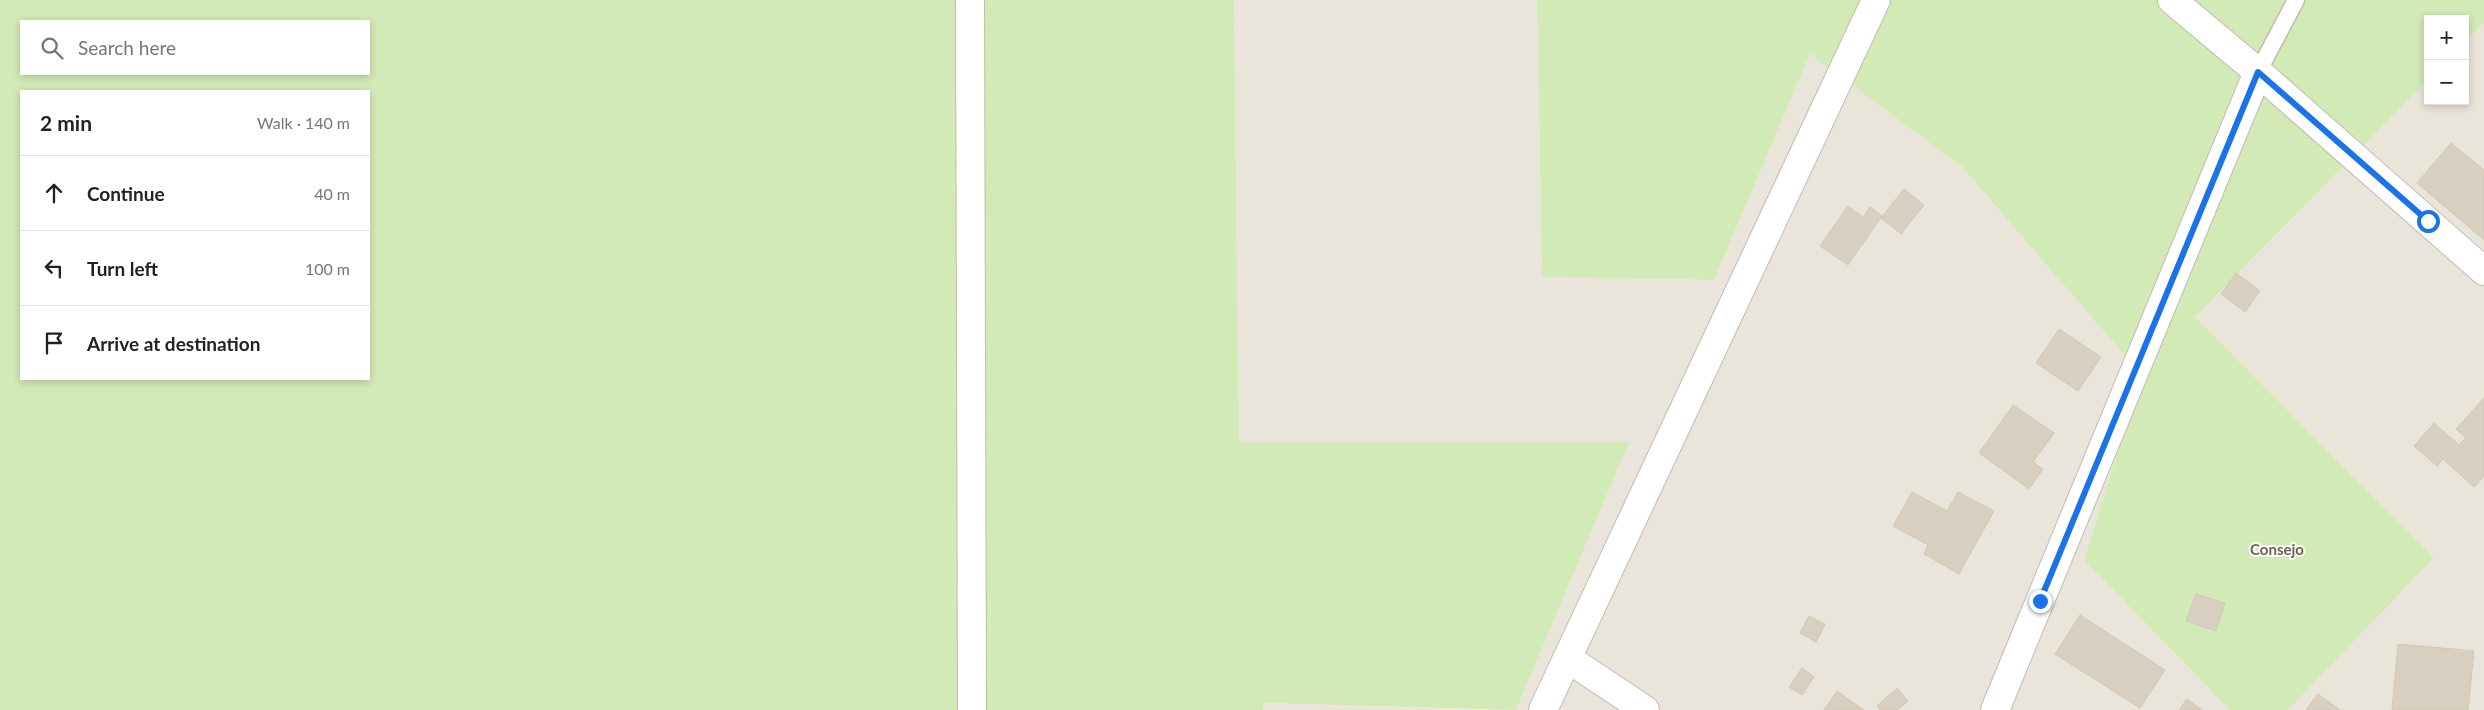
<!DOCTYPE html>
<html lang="en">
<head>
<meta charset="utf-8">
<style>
	body { margin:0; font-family:Lato,sans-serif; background:#f6f6f6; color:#222 }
	.controls { position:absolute; right:15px; top:15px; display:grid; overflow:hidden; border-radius:0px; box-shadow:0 2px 8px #0003 }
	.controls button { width:45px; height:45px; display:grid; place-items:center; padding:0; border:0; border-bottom:1px solid #e0e0e0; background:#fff; color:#222; font:25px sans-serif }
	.stop { position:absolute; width:15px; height:15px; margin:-11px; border:4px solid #1a73e8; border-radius:50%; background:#fff }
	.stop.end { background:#1a73e8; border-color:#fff; box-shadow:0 1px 5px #0008 }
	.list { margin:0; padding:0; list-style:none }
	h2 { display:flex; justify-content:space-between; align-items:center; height:65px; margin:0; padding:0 20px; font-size:21px }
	h2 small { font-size:16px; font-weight:400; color:#767676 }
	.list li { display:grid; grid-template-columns:32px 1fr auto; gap:15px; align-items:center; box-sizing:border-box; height:75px; padding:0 20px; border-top:1px solid #e0e0e0 }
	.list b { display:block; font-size:19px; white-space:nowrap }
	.list em { font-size:16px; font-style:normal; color:#767676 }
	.icon { flex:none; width:28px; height:28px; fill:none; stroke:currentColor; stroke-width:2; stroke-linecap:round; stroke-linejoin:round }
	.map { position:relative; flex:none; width:2484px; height:710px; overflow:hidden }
	.search { position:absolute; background:#fff; box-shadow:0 2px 8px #0003; left:20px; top:20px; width:350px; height:55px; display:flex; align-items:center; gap:12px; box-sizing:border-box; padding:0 18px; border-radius:0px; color:#767676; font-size:19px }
	.panel { position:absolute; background:#fff; box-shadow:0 2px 8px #0003; left:20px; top:90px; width:350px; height:290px; border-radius:0px }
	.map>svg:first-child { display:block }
</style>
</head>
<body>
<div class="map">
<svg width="2484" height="710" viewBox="0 0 2484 710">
	<rect width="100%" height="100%" fill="#f6f3ec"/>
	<path fill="#eae5da" d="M1234,0H1537L1542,277L1714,280L1810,54L1962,167L2143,375L2084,560L2230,710H1516L1629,442H1239Z
		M2484,23V710H2288L2434,558L2195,317L2428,80V101H2465V42Z
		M1263,703L1488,710H1263Z"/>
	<path fill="#d2eab5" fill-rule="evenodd" d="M0,0H1234L1239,442H1629L1516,710L1263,703V710H0ZM21,21H369V74H21ZM21,91H369V379H21Z
		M1537,0H2484V23L2465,42V19H2428V80L2195,317L2434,558L2288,710H2230L2084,560L2142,375L1962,167L1810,54L1714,280L1542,277Z"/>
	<path fill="#d8cfc1" stroke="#d3c7b4" d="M2451,143L2484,170V240L2417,183Z
		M1904,189L1924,205L1901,234L1881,218Z
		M1848,206L1863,217L1870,207L1882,216L1848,265L1820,246Z
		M2236,273L2260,291L2245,312L2221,294Z
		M2059,329L2101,357L2078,391L2036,363Z
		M2484,398V476L2474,487L2443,459L2437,466L2414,446L2434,423L2459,445L2466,438L2456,429Z
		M2013,405L2054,433L2033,462L2043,469L2029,489L1979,453Z
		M1912,492L1947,511L1958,492L1994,511L1959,574L1924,554L1928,545L1893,526Z
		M2196,594L2225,603L2216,631L2186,621Z
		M2080,615L2165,670L2140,708L2055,654Z
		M1809,616L1825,624L1816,642L1800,633Z
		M2398,644L2474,651L2468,710H2392Z
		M1802,668L1814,677L1802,695L1789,687Z
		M1897,688L1908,701L1897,710H1880L1877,706Z
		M1837,691L1864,710H1824Z
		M2318,694L2340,710H2306Z
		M2187,699L2202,710H2179Z"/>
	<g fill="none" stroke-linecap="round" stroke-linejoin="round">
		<g stroke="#c2bbae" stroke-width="19">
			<path id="lane" d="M2258,72L2296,0"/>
		</g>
		<g stroke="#c2bbae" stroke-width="30">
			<path id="street" d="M970,0L972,710
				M2172,0L2258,72L2484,271
				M1567,658L1645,710
				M1543,710L1876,0
				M1995,710L2258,72"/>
		</g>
		<use href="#lane" stroke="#fff" stroke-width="16"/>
		<use href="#street" stroke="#fff" stroke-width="28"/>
	</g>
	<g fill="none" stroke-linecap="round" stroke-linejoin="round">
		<path stroke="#1a73e8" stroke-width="6" d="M2040,601L2258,72L2428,221"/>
	</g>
	<g text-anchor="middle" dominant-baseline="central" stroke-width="4" stroke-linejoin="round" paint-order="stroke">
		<g font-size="15" font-weight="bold" fill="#6e6250" stroke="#fff">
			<text x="2277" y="549">Consejo</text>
		</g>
	</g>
</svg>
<div class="controls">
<button>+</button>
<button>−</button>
</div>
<div class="stop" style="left:2428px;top:221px"></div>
<div class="stop end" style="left:2040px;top:601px"></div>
<div class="search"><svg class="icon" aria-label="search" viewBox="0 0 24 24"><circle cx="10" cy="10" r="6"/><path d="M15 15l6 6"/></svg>Search here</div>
<section class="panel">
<h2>2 min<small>Walk · 140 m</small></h2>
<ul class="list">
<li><svg class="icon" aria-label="ahead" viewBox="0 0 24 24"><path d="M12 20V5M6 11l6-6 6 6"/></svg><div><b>Continue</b></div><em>40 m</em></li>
<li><svg class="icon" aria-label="left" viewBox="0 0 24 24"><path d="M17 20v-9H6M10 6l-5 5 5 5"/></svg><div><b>Turn left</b></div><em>100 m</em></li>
<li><svg class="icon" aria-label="arrive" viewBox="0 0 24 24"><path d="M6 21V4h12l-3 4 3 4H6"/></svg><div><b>Arrive at destination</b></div></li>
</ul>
</section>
</div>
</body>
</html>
